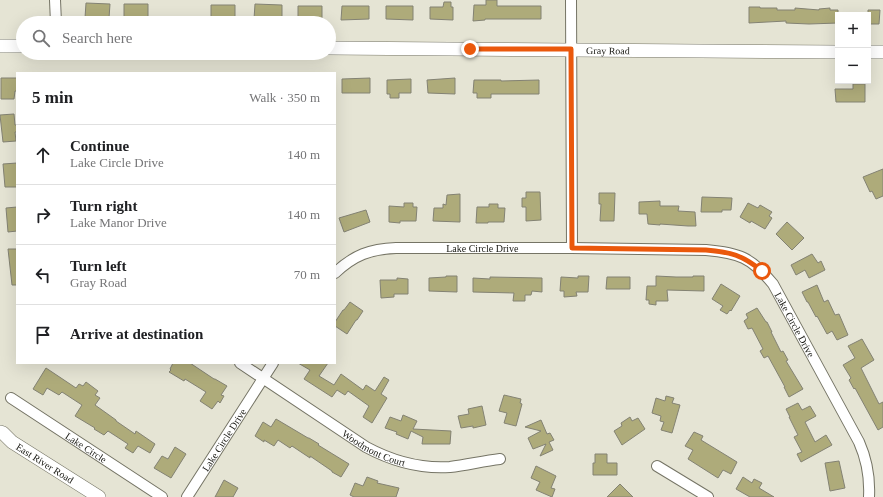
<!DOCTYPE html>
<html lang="en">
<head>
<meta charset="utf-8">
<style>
	body { margin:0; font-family:"Times New Roman",serif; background:#f6f6f6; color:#202124 }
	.controls { position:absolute; right:12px; top:12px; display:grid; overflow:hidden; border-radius:0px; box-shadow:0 4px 16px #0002 }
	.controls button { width:36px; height:36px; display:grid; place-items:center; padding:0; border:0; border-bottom:1px solid #e0e0e0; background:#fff; color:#202124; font:20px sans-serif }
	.stop { position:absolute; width:12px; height:12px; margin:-9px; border:3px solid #ea580c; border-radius:50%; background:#fff }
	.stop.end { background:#ea580c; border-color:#fff; box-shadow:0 1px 4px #0008 }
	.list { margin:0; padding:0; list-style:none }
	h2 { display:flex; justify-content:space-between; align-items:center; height:52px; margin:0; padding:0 16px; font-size:17px }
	h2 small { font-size:13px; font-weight:400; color:#757577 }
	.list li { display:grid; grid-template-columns:26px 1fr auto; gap:12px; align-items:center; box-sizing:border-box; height:60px; padding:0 16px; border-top:1px solid #e0e0e0 }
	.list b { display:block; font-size:15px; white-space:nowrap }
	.list p { margin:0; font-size:13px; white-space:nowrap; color:#757577 }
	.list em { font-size:13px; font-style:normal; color:#757577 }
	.icon { flex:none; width:22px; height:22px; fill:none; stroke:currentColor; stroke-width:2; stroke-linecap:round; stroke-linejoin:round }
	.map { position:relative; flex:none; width:883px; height:497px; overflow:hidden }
	.search { position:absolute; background:#fff; box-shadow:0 4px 16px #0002; left:16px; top:16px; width:320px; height:44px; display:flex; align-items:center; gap:10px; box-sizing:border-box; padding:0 14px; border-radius:22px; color:#757577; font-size:15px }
	.panel { position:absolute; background:#fff; box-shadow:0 4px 16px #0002; left:16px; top:72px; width:320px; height:292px; border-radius:0px }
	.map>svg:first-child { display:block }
</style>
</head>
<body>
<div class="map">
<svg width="883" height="497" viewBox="0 0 883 497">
	<rect width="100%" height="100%" fill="#e5e4d4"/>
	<path fill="#aeab7a" stroke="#838273" d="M486,0H497V6H541V19H485V20L473,21L474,5H486Z
		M444,2H451V7H453V20L430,19V7H443Z
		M86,3L110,4L109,18H85Z
		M124,4H148V18H124Z
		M255,4L282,5V19H254Z
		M211,5H235V19H211Z
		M298,6H322V19H298Z
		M342,6H369V19L341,20Z
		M386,6H413V20L386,19Z
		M749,7H760V8H777V10H795V8L819,10V9L830,8V10H838V23L809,24L786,23V21L749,23Z
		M868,10H880L879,24H868Z
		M1,78H17V91H15L14,99H1Z
		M370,78V93H342V79Z
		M455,78V94L428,93L427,80Z
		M411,79V93H399V98H390V94H387V80Z
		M474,80H501V81L539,80V94H491V98H477V93H473Z
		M853,84H865V102H836L835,89H853Z
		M14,114L15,125H17V132H15L16,141L3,142L0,115Z
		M17,163V187H5L3,164Z
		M883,169V196L876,199L872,191L870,192L863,177Z
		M526,192H540L541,220L526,221V207H522V198H526Z
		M599,193H615L614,221H600L601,204H599Z
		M460,194V222L433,221L434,208H443V204L446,205L447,195Z
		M702,197L732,198L731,210H722V212H701Z
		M660,201V206H679L678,211L695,212L696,226H688L660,224V225L648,224L647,214H639V202Z
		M404,203H413V207H417L416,221H400V223L389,222V206L404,207Z
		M748,203L758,208L760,205L772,212L769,216L772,218L765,229L751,221L750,223L740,217Z
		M489,204H498V208H505L504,222H488V223H476L477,207H489Z
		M17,207V231L8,232L6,208Z
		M366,210L370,222L344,232L339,218Z
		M787,222L804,238L792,250L776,234Z
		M8,249H17V285H12Z
		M812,254L818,263L821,261L825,270L809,278L805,270L796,275L791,265Z
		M446,276H457V292L429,291V278L446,277Z
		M578,276H589L588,292H576L577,296L564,297V291H560L561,277L578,278Z
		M656,276L676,277H693V276H704V291L667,290L668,301H656V305L649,304V300H646L647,286H656Z
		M490,277L542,278V292L532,291L531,295H525V301H513L514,293L473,292V278L490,279Z
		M607,277H630V289H606Z
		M397,278L408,279V294H394V297L381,298L380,280H397Z
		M721,284L740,296L731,311L730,310L727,314L720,310L723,306L712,299Z
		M817,285L824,302L828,300L835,315L839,314L848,335L837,340L832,331L827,334L817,316L816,317L808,302H807L802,292Z
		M350,302L363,311L357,320H356L347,334L335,326V322L343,310H344Z
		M757,308L766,322H767L772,332H771L781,352L783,351L788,360L786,361L803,389L789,397L784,387H785L768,356L764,358L760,351L763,349L752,328L748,329L744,321L748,318L746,314Z
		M862,339L874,360L861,368L879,404L883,402V427L878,430L855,388L854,389L849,380L851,378L843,365L855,358L848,346Z
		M173,363H190L214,379H215L227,386L221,395L224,396L220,403L218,401L212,409L200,401L206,392L185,379L184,381L169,372L171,370L170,369Z
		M298,363H328L319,376L334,385L341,374L363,390L366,385L375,391L384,377L389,380L381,394L387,398L372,423L363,417L369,406L348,391L345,395L337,390L332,397L304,379L310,370Z
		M46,368L76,388L79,384L83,386L86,382L98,391L95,395L100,398L95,405L116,420V421L135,434L136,431L155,444L150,453L138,446L133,453L125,448L128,444L108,431L104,435L94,429L95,428L75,416L82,405L62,392L59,395L47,388L43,395L33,389Z
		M504,395L521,399L520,403L522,404L516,426L504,423L507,413L499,411Z
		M666,396L674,398L672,403L680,405L672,433L661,430L664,422L660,421L661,416L652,413L656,398L665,401Z
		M798,403L802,410L810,406L816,416L805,422L815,442L826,435L832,445L801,462L797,454L802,452L794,437L798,435L789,417H790L786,409Z
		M482,406L486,425L473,428V426L461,428L458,416L469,414L468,409Z
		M403,415L417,421L413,429L451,431L450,444H422L423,437L411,431L408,439L396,434L397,432L385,428L390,417L401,421Z
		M630,417L632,421L638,418L645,429L622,445L614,431L622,426L621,423Z
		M276,419L308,438H309L319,444L318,445L349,464L341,477L332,472V471L310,456V458L292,446L290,448L278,440L274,446L264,440V442L255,436L263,422L271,427Z
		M541,420L547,434L550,433L554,440L549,442L553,450L540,456L546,444L533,449L528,438L541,431L525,427Z
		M694,432L703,436L701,440L737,462L731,474L723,470L718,478L688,459L693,450L685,446Z
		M175,447L186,454L171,478L154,468L162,456L168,459Z
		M595,454H607V463H617V475H593V463H595Z
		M839,461L845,488L830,491L825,463Z
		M536,466L556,476L551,488L555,489L552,497L536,490L540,482L531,478Z
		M367,477L378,481L377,483L399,488L396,497H354L350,495L355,483L363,486Z
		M743,477L752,483L754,479L762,483L759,488L774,497H750L736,489Z
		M224,480L238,488L233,497H215Z
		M620,484L633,497H607Z"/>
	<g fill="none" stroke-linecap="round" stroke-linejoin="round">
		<g stroke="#757465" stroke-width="12">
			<g id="minor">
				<path d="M55,0L56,23"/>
				<path d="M571,0L572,248"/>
				<path id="s1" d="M335,273C354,255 370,249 396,248H572L706,250C739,253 751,257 773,284L859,442C867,460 870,478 869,497"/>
				<path id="s2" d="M240,363L366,447C392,461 420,469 450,467C467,465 483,461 500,459"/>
				<path id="s3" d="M11,398L162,497"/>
				<path d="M657,466L708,497"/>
				<path id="s4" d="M187,497L273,363"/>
			</g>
		</g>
		<g stroke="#757465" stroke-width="14">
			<g id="tertiary">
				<path d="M0,46H23"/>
				<path id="s5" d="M329,48L838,52"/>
				<path d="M868,52H883"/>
				<path id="s6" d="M0,432L3,433L12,442L99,497"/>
			</g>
		</g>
		<use href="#minor" stroke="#fff" stroke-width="10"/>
		<use href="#tertiary" stroke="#fff" stroke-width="13"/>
	</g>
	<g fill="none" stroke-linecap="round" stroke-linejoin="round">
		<path stroke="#ea580c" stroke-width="5" d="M470,49H571L572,248L706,250C731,252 742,255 762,271"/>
	</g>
	<g text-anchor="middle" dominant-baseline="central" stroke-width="4" stroke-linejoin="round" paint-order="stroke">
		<g font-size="10" fill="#181812" stroke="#f2f2e1">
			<text stroke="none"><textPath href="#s5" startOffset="279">Gray Road</textPath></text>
			<text stroke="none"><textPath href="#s1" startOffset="154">Lake Circle Drive</textPath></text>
			<text stroke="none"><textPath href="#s1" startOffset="502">Lake Circle Drive</textPath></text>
			<text stroke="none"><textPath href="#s4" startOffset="68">Lake Circle Drive</textPath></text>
			<text stroke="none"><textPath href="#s2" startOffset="159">Woodmont Court</textPath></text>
			<text stroke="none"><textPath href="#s3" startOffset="90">Lake Circle</textPath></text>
			<text stroke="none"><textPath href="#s6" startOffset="55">East River Road</textPath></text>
		</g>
	</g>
</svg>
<div class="controls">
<button>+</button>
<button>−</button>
</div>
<div class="stop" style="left:762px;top:271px"></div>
<div class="stop end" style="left:470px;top:49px"></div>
<div class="search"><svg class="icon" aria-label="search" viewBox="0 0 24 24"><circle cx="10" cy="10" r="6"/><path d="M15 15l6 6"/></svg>Search here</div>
<section class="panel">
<h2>5 min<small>Walk · 350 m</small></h2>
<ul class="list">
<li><svg class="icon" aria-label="ahead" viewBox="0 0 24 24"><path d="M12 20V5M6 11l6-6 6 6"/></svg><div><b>Continue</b><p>Lake Circle Drive</p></div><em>140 m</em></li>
<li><svg class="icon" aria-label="right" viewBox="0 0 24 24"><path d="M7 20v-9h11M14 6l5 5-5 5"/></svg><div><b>Turn right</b><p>Lake Manor Drive</p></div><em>140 m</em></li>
<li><svg class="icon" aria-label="left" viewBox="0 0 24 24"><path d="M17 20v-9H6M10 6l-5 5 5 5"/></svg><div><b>Turn left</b><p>Gray Road</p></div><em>70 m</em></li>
<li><svg class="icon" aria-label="arrive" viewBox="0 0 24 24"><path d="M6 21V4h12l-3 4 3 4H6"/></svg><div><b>Arrive at destination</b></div></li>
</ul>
</section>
</div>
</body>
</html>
